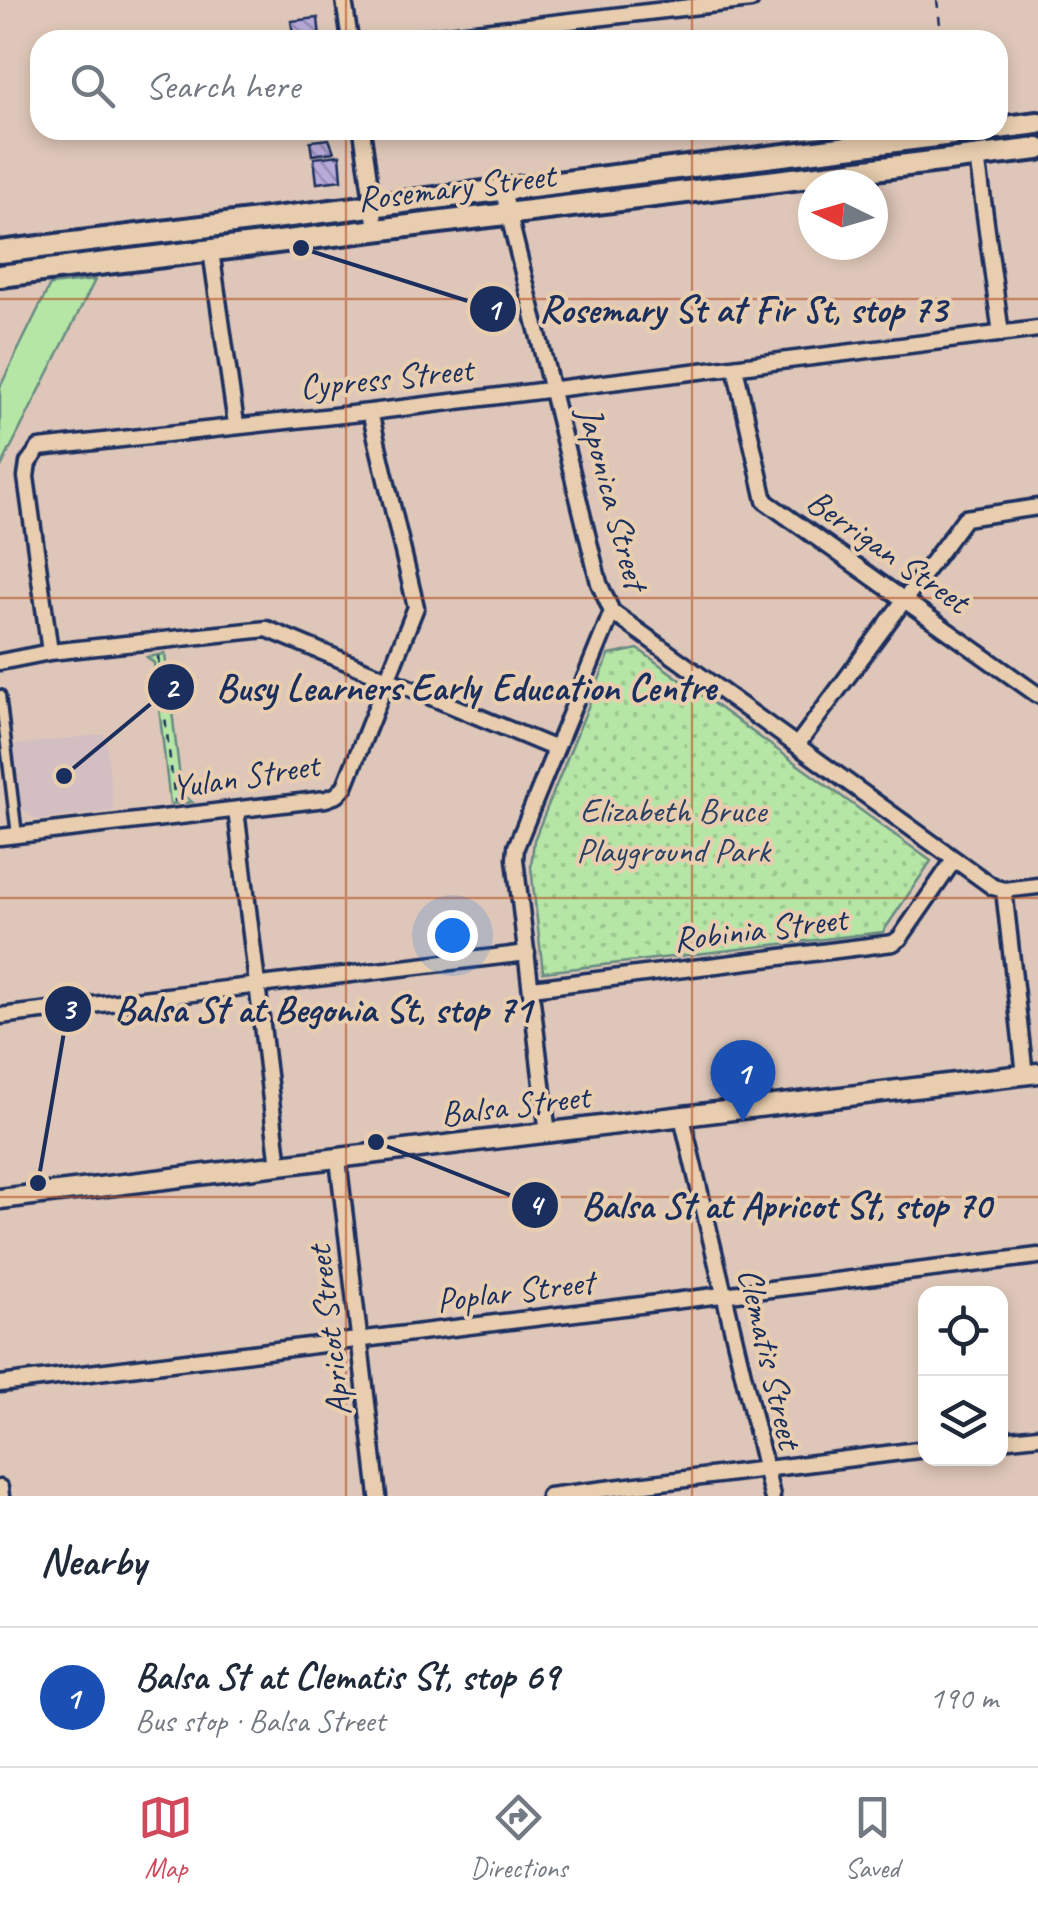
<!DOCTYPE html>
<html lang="en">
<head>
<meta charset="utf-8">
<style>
	body { margin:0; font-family:Caveat,sans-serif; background:#f6f6f7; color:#1f2937 }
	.controls { position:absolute; right:30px; bottom:30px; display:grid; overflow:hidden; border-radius:20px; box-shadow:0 5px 15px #0003 }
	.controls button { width:90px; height:90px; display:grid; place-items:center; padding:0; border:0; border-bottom:2px solid #e0e1e3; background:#fff; color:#1f2937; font:50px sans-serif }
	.compass { position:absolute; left:798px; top:170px; width:90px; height:90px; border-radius:50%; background:#fff; box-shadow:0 5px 15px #0003; rotate:275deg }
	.you { position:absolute; left:452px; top:935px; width:35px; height:35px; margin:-25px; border:8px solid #fff; border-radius:50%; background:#1a73e8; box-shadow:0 0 0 15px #1a73e833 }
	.badge { display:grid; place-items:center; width:65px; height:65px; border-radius:50%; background:#d1495b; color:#fff; font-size:32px; font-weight:700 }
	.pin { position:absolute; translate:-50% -82px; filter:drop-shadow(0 2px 5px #0008) }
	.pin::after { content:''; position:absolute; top:52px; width:35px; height:30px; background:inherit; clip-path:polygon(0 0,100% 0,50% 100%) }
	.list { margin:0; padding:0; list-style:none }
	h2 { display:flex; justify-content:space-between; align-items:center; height:130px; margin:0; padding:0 40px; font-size:42px }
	h2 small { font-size:32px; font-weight:400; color:#747a83 }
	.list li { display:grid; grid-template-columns:65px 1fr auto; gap:30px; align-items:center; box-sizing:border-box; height:140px; padding:0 40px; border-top:2px solid #e0e1e3 }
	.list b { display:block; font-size:38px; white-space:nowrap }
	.list p { margin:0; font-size:32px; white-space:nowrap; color:#747a83 }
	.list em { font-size:32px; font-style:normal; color:#747a83 }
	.icon { flex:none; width:55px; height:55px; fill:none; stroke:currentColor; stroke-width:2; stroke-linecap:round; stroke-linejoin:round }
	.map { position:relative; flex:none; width:1038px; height:1496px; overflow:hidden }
	.search { position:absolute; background:#fff; box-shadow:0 5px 15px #0003; left:30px; right:30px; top:30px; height:110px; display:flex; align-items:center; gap:25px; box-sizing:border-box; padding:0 35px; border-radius:30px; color:#747a83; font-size:38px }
	.sheet { height:270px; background:#fff }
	nav { display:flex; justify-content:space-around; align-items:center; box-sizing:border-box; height:140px; border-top:2px solid #e0e1e3; background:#fff; font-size:28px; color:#747a83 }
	nav a { display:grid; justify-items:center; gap:5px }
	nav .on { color:#d1495b }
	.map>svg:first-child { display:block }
</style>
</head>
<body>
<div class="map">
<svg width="1038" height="1496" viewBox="0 0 1038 1496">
	<defs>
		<pattern id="park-dots" width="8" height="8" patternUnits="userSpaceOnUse" patternTransform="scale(2.5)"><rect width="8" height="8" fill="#b5e6a5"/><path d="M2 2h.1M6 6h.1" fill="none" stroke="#9bc690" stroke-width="1.8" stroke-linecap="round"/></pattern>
		<pattern id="building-back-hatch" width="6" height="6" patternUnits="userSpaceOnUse" patternTransform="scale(2.5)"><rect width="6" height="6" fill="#b8aada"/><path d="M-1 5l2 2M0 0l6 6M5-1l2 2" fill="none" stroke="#958bb4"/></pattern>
	</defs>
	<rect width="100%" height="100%" fill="#dec7b8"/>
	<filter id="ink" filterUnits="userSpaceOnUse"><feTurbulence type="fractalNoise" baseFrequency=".01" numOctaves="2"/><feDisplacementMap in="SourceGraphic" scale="20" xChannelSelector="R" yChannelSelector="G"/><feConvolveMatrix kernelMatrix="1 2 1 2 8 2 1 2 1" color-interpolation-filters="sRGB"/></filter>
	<g filter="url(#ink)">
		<path fill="#d3bec2" d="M105,734L114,811L37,820L21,808L14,745Z"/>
		<path fill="#b5e6a5" stroke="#688a82" stroke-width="2.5" d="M95,280L0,469V387L50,285Z
			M165,654L182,794L192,802L170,804L154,663L147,657Z"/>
		<path fill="url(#park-dots)" stroke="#688a82" stroke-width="2.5" d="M638,649L931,861L883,932L543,972L531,867L534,840L609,655Z"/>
		<path fill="url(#building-back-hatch)" stroke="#1b2f5e" stroke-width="2.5" d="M318,18L320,39L294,40L291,21Z
			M329,139L334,152L312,155L310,141Z
			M340,155L342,180L317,183L314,158Z"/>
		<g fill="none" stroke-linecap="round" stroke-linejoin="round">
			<g stroke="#1b2f5e" stroke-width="15">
				<path id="service" d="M0,695L17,835"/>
			</g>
			<g stroke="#1b2f5e" stroke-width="21">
				<path id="minor" d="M344,0L350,40
					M406,40L751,0
					M362,130L376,229
					M977,156L1001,334
					M503,191L599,583L612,612L993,887L1004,890L1038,886
					M211,251L236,424
					M735,367L765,501L1038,695
					M50,652L26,477L28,463L39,448L370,412L1038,329
					M0,662L50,652L267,629L556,749
					M797,745L965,518L1038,507
					M236,810L279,1166
					M0,837L326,799L337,795L345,786L416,607L370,412
					M1004,890L1025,1075
					M532,988L893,943L900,938L954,860
					M0,1016L527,953
					M682,1117L772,1496
					M548,1134L515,859L516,847L612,612
					M338,1159L378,1496
					M0,1384L1038,1256
					M1000,1440L1038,1436
					M0,1488L1,1496
					M549,1496L926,1449"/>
			</g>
			<g stroke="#1b2f5e" stroke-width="25">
				<path id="tertiary" d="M0,1199L1038,1073"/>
			</g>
			<g stroke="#1b2f5e" stroke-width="28">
				<path id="secondary" d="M998,128L1038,123
					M0,252L985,130
					M0,276L1038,149"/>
			</g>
			<path stroke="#1b2f5e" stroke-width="2.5" stroke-dasharray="8 8" stroke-linecap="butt" d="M937,0L942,40
				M158,656L175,802"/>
			<use href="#service" stroke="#e8ceaf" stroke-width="8"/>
			<use href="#minor" stroke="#e8ceaf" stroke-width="14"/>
			<use href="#tertiary" stroke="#e8ceaf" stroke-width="18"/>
			<use href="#secondary" stroke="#e8ceaf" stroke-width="20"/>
		</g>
	</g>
	<path fill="none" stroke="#b54e20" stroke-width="2.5" stroke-opacity="0.55" d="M346,0V40M692,0V40M346,130V1496M692,130V1496M0,299H1038M0,598H1038M0,898H1038M0,1197H1038"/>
	<g text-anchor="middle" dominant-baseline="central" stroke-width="8" stroke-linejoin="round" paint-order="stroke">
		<g font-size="35" fill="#1b2f5e" stroke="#e8ceaf">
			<text transform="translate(456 187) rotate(-7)">Rosemary Street</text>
			<text transform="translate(386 378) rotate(-6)">Cypress Street</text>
			<text transform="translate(613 498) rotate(75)">Japonica Street</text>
			<text transform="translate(888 551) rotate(35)">Berrigan Street</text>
			<text transform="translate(245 776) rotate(-9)">Yulan Street</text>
			<text transform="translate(760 929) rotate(-7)">Robinia Street</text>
			<text transform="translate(515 1105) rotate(-7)">Balsa Street</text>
			<text transform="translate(515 1291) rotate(-7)">Poplar Street</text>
			<text transform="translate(329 1331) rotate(-97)">Apricot Street</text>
			<text transform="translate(770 1358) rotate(77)">Clematis Street</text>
		</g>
		<g font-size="35" fill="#2a4165" stroke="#e8ceaf">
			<text x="673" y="810">Elizabeth Bruce<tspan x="673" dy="40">Playground Park</tspan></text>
		</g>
	</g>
	<path fill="none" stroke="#1b2f5e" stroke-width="4" d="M301 248L493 309M64 776L171 687M38 1183L68 1009M376 1142L535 1205"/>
	<g fill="#1b2f5e" stroke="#e8ceaf" stroke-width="4">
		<circle cx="301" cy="248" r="10"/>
		<circle cx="64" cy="776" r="10"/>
		<circle cx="38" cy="1183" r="10"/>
		<circle cx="376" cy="1142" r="10"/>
		<circle cx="493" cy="309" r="25"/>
		<circle cx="171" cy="687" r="25"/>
		<circle cx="68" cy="1009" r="25"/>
		<circle cx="535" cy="1205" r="25"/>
	</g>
	<g font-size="30" text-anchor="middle" font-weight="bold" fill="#fff">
		<text x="493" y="319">1</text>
		<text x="171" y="698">2</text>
		<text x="68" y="1019">3</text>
		<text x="535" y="1215">4</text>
	</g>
	<g font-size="38" text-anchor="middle" font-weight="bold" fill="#1b2f5e" stroke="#e8ceaf" stroke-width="8" stroke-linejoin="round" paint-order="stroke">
		<text x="743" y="322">Rosemary St at Fir St, stop 73</text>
		<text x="466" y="700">Busy Learners Early Education Centre</text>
		<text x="323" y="1022">Balsa St at Begonia St, stop 71</text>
		<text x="786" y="1218">Balsa St at Apricot St, stop 70</text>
	</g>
</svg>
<div class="controls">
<button><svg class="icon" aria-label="locate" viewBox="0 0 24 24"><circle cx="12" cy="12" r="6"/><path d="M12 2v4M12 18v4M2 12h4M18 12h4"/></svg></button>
<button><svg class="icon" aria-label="layers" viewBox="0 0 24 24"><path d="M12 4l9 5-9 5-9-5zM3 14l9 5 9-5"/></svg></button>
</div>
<svg class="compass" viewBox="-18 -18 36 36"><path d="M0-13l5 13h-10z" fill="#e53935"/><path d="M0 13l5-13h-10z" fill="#747a83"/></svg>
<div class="you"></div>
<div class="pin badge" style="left:743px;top:1122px;background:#1a4fb4">1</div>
<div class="search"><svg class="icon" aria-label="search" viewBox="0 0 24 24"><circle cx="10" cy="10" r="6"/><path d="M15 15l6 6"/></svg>Search here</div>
</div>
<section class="sheet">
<h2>Nearby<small></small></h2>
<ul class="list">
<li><span class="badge" style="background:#1a4fb4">1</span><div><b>Balsa St at Clematis St, stop 69</b><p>Bus stop · Balsa Street</p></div><em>190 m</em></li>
</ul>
</section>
<nav>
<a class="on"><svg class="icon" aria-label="map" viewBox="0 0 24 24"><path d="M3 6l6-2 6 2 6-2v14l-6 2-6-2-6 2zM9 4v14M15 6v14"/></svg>Map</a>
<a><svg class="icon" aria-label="directions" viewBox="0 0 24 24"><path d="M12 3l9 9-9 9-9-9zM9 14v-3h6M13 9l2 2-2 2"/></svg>Directions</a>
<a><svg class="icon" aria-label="saved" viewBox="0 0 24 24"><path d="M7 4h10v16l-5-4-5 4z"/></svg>Saved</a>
</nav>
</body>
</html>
